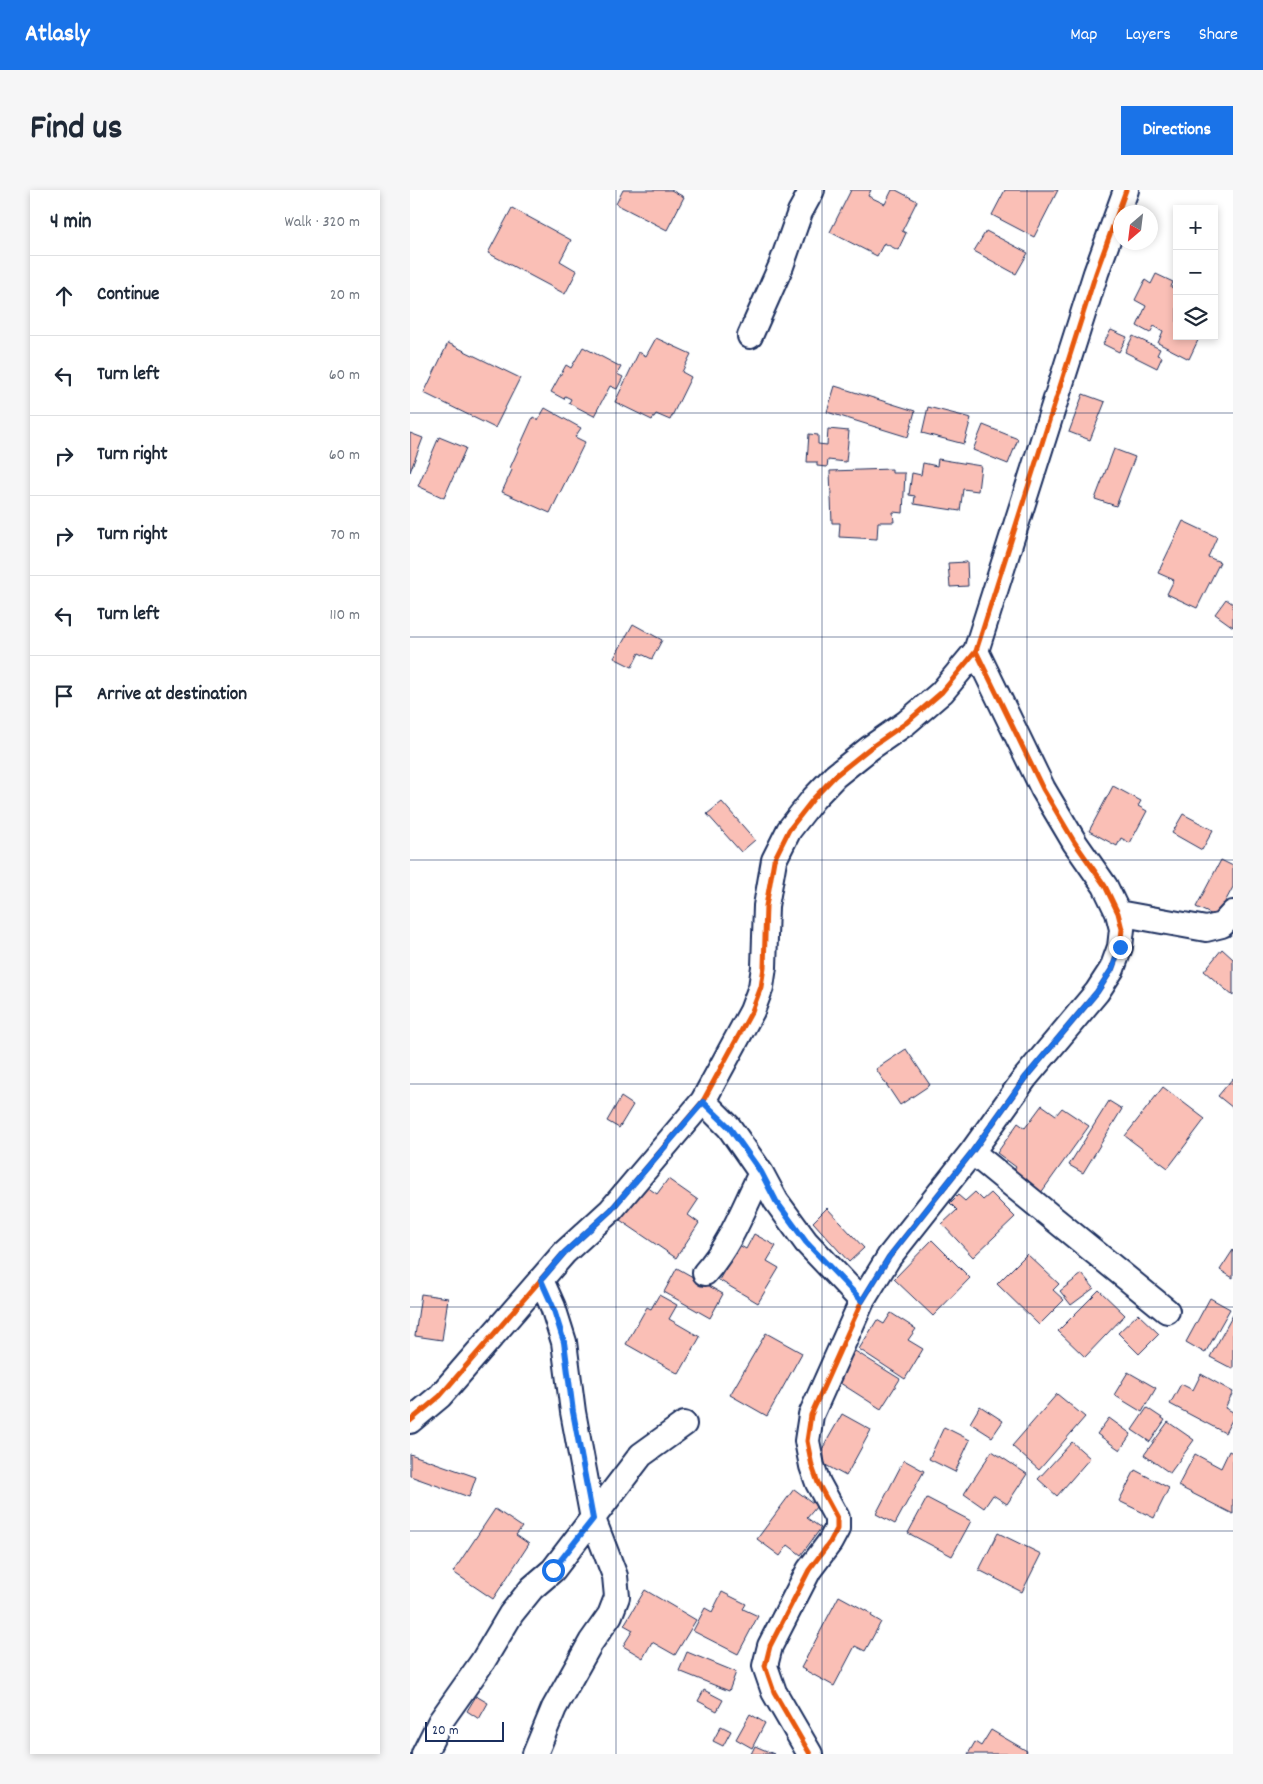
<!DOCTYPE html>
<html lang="en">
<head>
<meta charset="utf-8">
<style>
	body { margin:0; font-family:Dekko,sans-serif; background:#f6f6f7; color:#1f2937 }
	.controls { position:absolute; right:15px; top:15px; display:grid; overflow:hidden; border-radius:0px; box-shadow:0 2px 8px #0003 }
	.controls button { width:45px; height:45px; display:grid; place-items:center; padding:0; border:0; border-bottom:1px solid #e0e1e3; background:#fff; color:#1f2937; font:25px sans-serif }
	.compass { position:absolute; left:703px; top:15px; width:45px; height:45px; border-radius:50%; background:#fff; box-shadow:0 2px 8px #0003; rotate:208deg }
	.scale { position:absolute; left:15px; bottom:12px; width:79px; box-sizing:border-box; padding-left:5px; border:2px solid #1b2f5e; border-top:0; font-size:14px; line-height:18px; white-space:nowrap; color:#1b2f5e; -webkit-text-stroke:4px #fff; paint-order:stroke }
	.stop { position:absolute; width:15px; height:15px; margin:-11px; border:4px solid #1a73e8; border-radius:50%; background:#fff }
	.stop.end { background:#1a73e8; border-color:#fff; box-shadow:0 1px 5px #0008 }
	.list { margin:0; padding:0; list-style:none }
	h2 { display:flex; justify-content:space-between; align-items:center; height:65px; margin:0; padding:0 20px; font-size:21px }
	h2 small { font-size:16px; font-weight:400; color:#747a83 }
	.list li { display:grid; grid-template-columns:32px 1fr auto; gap:15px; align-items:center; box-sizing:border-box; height:80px; padding:0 20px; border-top:1px solid #e0e1e3 }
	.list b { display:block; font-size:19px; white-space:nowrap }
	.list em { font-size:16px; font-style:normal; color:#747a83 }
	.icon { flex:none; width:28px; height:28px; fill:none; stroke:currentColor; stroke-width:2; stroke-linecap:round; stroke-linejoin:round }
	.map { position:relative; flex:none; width:823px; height:1564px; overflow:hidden; border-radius:0px }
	header { display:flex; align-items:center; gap:30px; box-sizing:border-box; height:70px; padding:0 25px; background:#1a73e8; color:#fff }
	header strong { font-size:24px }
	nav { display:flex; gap:28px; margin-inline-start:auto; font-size:18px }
	.intro { display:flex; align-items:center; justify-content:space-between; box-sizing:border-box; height:120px; padding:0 30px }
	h1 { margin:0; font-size:35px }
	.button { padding:12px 22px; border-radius:0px; background:#1a73e8; color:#fff; font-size:18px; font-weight:700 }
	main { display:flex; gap:30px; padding:0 30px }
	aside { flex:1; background:#fff; border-radius:0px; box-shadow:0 2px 8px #0003 }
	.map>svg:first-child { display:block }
</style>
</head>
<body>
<header>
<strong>Atlasly</strong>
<nav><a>Map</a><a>Layers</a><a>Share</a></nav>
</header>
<div class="intro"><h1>Find us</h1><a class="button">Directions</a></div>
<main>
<aside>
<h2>4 min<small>Walk · 320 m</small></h2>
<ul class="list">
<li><svg class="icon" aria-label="ahead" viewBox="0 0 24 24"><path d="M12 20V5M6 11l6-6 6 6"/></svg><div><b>Continue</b></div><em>20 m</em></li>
<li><svg class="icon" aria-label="left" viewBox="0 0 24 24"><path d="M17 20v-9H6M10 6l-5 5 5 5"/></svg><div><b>Turn left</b></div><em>60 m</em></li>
<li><svg class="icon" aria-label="right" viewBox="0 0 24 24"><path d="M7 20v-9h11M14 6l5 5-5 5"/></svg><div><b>Turn right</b></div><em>60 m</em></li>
<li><svg class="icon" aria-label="right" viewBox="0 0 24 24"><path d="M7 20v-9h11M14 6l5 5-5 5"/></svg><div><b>Turn right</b></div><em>70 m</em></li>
<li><svg class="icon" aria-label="left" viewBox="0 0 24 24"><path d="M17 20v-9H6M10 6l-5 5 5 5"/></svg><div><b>Turn left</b></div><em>110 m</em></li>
<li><svg class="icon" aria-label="arrive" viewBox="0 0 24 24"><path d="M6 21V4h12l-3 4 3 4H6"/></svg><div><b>Arrive at destination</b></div></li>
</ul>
</aside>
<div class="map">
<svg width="823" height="1564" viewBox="0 0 823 1564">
	<rect width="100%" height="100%" fill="#fff"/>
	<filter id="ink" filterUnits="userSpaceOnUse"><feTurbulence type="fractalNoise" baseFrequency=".02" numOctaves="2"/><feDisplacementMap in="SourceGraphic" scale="10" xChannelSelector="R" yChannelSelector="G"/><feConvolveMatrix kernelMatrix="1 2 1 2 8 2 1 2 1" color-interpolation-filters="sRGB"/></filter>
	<g filter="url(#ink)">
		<path fill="#fabfb6" stroke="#1b2f5e" d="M213,0H261L274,7L257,40L206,14Z
			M441,0H461L458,6L475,14L482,0H486L507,11L492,41L496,43L488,60L474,53L467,66L420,42Z
			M595,0H648L624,47L582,25Z
			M102,18L161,50L150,71L167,81L155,104L78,63Z
			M576,41L618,63L606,84L564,61Z
			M746,84L763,92L761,97L767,100V146H790L779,169L748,153L753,141L744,136L740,143L727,136L736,116L725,110L735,90L741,94Z
			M701,140L717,147L709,162L693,154Z
			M723,146L750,159L747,165L752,167L747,178L715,162Z
			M246,148L281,164L272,182L281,187L260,230L246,224L242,230L205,212L229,162L236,166Z
			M38,153L110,188L85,238L14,203Z
			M173,157L211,177L207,184L213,187L207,199L200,196L184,226L159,213L161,209L155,206L154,209L141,202L156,175L161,178Z
			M425,196L505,221L498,247L417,222Z
			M673,204L695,212L680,250L659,242Z
			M518,217L561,228L554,254L512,243Z
			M135,218L171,238L165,247L175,252L140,323L92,302L102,280L100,278L123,227L128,230Z
			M573,235L608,249L598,274L563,260Z
			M418,239L439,241L436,272L418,270L417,277L407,276V272H397L399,244L408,245V254L417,255Z
			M0,243L13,248L0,282Z
			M29,247L56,258L34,308L8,296Z
			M704,259L725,267L706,316L685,309Z
			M528,269L571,276L568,301L553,299L550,321L504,314L505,306L499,305L502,283L511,285L513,273L527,276Z
			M482,279V283H495L493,323L483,322L484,332H468L467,349L429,347L430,333H422L420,281Z
			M773,331L807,347L798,367L810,372L787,418L757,404L764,390L748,383Z
			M557,372L558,396L540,397L538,373Z
			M816,409L823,414V437L805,424Z
			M223,434L252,450L242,469L229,463L222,477L204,468Z
			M703,596L731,611L728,616L737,621L720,653L711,648L707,656L679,641Z
			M312,612L345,650L331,662L297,624Z
			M773,624L803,640L792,660L762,643Z
			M811,670L823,676V697L807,727L786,717Z
			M812,759L823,769V806L794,781Z
			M496,859L520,895L490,915L466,879Z
			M823,888V918L808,906Z
			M753,897L795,929L758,978L715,946Z
			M211,907L223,915L209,938L197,931Z
			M699,911L712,919L673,983L659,975Z
			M632,915L646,925L652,918L679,936L628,1007L599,987L606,977L587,963L608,933L615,938Z
			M258,989L288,1010L278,1025L289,1033L266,1068L210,1030L234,995L247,1004Z
			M565,1002L573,1010L581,1003L605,1027L563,1067L532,1034L547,1020L540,1013L548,1005L555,1011Z
			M417,1018L454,1058L439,1072L403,1032Z
			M344,1044L366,1056L357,1071L369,1078L348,1113L309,1090L329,1055L336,1059Z
			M522,1050L560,1088L523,1126L484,1089Z
			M823,1060V1088L810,1080Z
			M617,1064L649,1094L643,1100L654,1110L629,1135L587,1094Z
			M267,1078L313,1104L300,1128L254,1102Z
			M672,1084L684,1098L661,1115L650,1101Z
			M689,1100L715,1125L675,1167L648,1141Z
			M11,1104L38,1108L32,1150L5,1146Z
			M249,1105L267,1115L259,1129L290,1147L269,1184L216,1154L237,1117L241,1119Z
			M800,1108L820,1119L795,1163L776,1152Z
			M481,1123L506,1139L498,1150L513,1159L495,1189L449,1159L467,1130L474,1134Z
			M728,1124L749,1144L729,1164L708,1143Z
			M823,1125V1179L800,1167Z
			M356,1143L392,1163L357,1226L320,1205Z
			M445,1161L490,1189L471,1219L427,1191Z
			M718,1182L746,1198L732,1222L704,1205Z
			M791,1184L823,1202L815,1218L823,1222V1228L815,1243L760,1214L771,1194L783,1200Z
			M647,1204L675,1227L629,1280L602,1256Z
			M570,1216L593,1231L582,1247L560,1233Z
			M737,1218L755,1230L740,1252L722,1240Z
			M432,1224L461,1240L436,1286L406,1270Z
			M699,1228L721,1244L710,1260L687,1244Z
			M758,1232L784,1250L760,1283L734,1265Z
			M534,1237L560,1250L545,1282L519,1269Z
			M662,1252L680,1268L647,1306L628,1289Z
			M582,1261L617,1284L597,1314L583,1305L574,1318L554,1304Z
			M819,1261L823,1263V1324L768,1296L785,1264L811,1278Z
			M0,1264L66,1287L59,1307L0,1286Z
			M494,1270L514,1281L485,1334L466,1324Z
			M725,1280L759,1298L744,1328L709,1311Z
			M384,1299L407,1316L397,1328L411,1338L391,1365L378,1355L370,1366L347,1349Z
			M517,1308L561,1331L542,1366L498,1343Z
			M85,1319L112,1337L106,1345L119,1354L83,1409L43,1382Z
			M588,1343L631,1364L612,1402L569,1380Z
			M235,1400L286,1430L265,1465L242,1452L233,1468L213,1456L223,1440L214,1435Z
			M312,1402L336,1414L333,1419L348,1426L328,1464L283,1441L295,1418L302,1422Z
			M429,1406L462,1424L461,1426L471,1432L455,1461L445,1456L424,1496L391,1478Z
			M277,1462L326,1482L319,1501L269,1481Z
			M294,1500L313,1510L307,1521L288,1511Z
			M66,1506L78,1513L69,1529L57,1521Z
			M340,1524L355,1533L342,1558L326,1549Z
			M311,1536L321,1541L313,1556L303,1551Z
			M581,1540L617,1561L615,1564H558L565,1552L571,1556Z
			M345,1556L364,1564H341Z"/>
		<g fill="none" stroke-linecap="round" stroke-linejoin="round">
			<g stroke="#1b2f5e" stroke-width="28">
				<path id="minor" d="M340,146L371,76L390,22L402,0
					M708,723L796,739L812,735L823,723
					M293,911L319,937L351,983L366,1011L396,1052L452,1111
					M562,962L757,1121
					M295,1083C321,1054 334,1017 351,983
					M0,1231L30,1206L154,1063L201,1020L293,911L342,821L351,797L354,777L356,716L364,670L379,640L404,608L425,586L460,558L496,533L532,502L566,461
					M14,1564L30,1532L73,1471L101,1424L122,1398L143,1380L231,1265L274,1234
					M125,1564L144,1518L181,1452L200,1425L207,1407L205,1386L183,1329L163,1222L154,1152L143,1117L131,1090
					M400,1564L364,1502L355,1476L360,1456L399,1380L420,1352L427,1339V1328L408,1293L402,1276L397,1251L401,1225L452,1111L479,1067L562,962L615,888L687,802L702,779L710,757L712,739L708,723L695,696L665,653L633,599L566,461L686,83L716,0"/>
			</g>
			<use href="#minor" stroke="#fff" stroke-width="24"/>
			<g stroke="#fff" stroke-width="8">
				<path id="cycleway" d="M0,1231L30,1206L154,1063L201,1020L293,911L342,821L351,797L354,777L356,716L364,670L379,640L404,608L425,586L460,558L496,533L532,502L566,461
					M400,1564L364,1502L355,1476L360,1456L399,1380L420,1352L427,1339V1328L408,1293L402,1276L397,1251L401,1225L452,1111L479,1067L562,962L615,888L687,802L702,779L710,757L712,739L708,723L695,696L665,653L633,599L566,461L686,83L716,0"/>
			</g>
			<use href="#cycleway" stroke="#e8590c" stroke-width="5"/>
		</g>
	</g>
	<g fill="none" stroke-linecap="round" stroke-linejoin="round" filter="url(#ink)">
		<path stroke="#1a73e8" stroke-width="6" d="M143,1380L183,1329L163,1222L154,1152L143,1117L131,1090L154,1063L201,1020L293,912L319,937L351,982L366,1011L396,1052L452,1111L479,1067L562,962L615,888L687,802L702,779L710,757"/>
	</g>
	<path fill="none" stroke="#1b2f5e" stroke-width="1" stroke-opacity="0.55" d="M206,0V1564M412,0V1564M617,0V1564M0,223H823M0,447H823M0,670H823M0,894H823M0,1117H823M0,1341H823"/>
</svg>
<div class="controls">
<button>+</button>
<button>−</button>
<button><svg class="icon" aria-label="layers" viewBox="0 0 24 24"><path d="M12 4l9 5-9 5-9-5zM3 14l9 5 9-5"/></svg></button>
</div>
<svg class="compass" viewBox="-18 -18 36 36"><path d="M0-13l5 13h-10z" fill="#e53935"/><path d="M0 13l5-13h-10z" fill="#747a83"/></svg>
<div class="scale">20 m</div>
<div class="stop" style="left:143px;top:1380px"></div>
<div class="stop end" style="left:710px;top:757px"></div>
</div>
</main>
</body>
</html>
